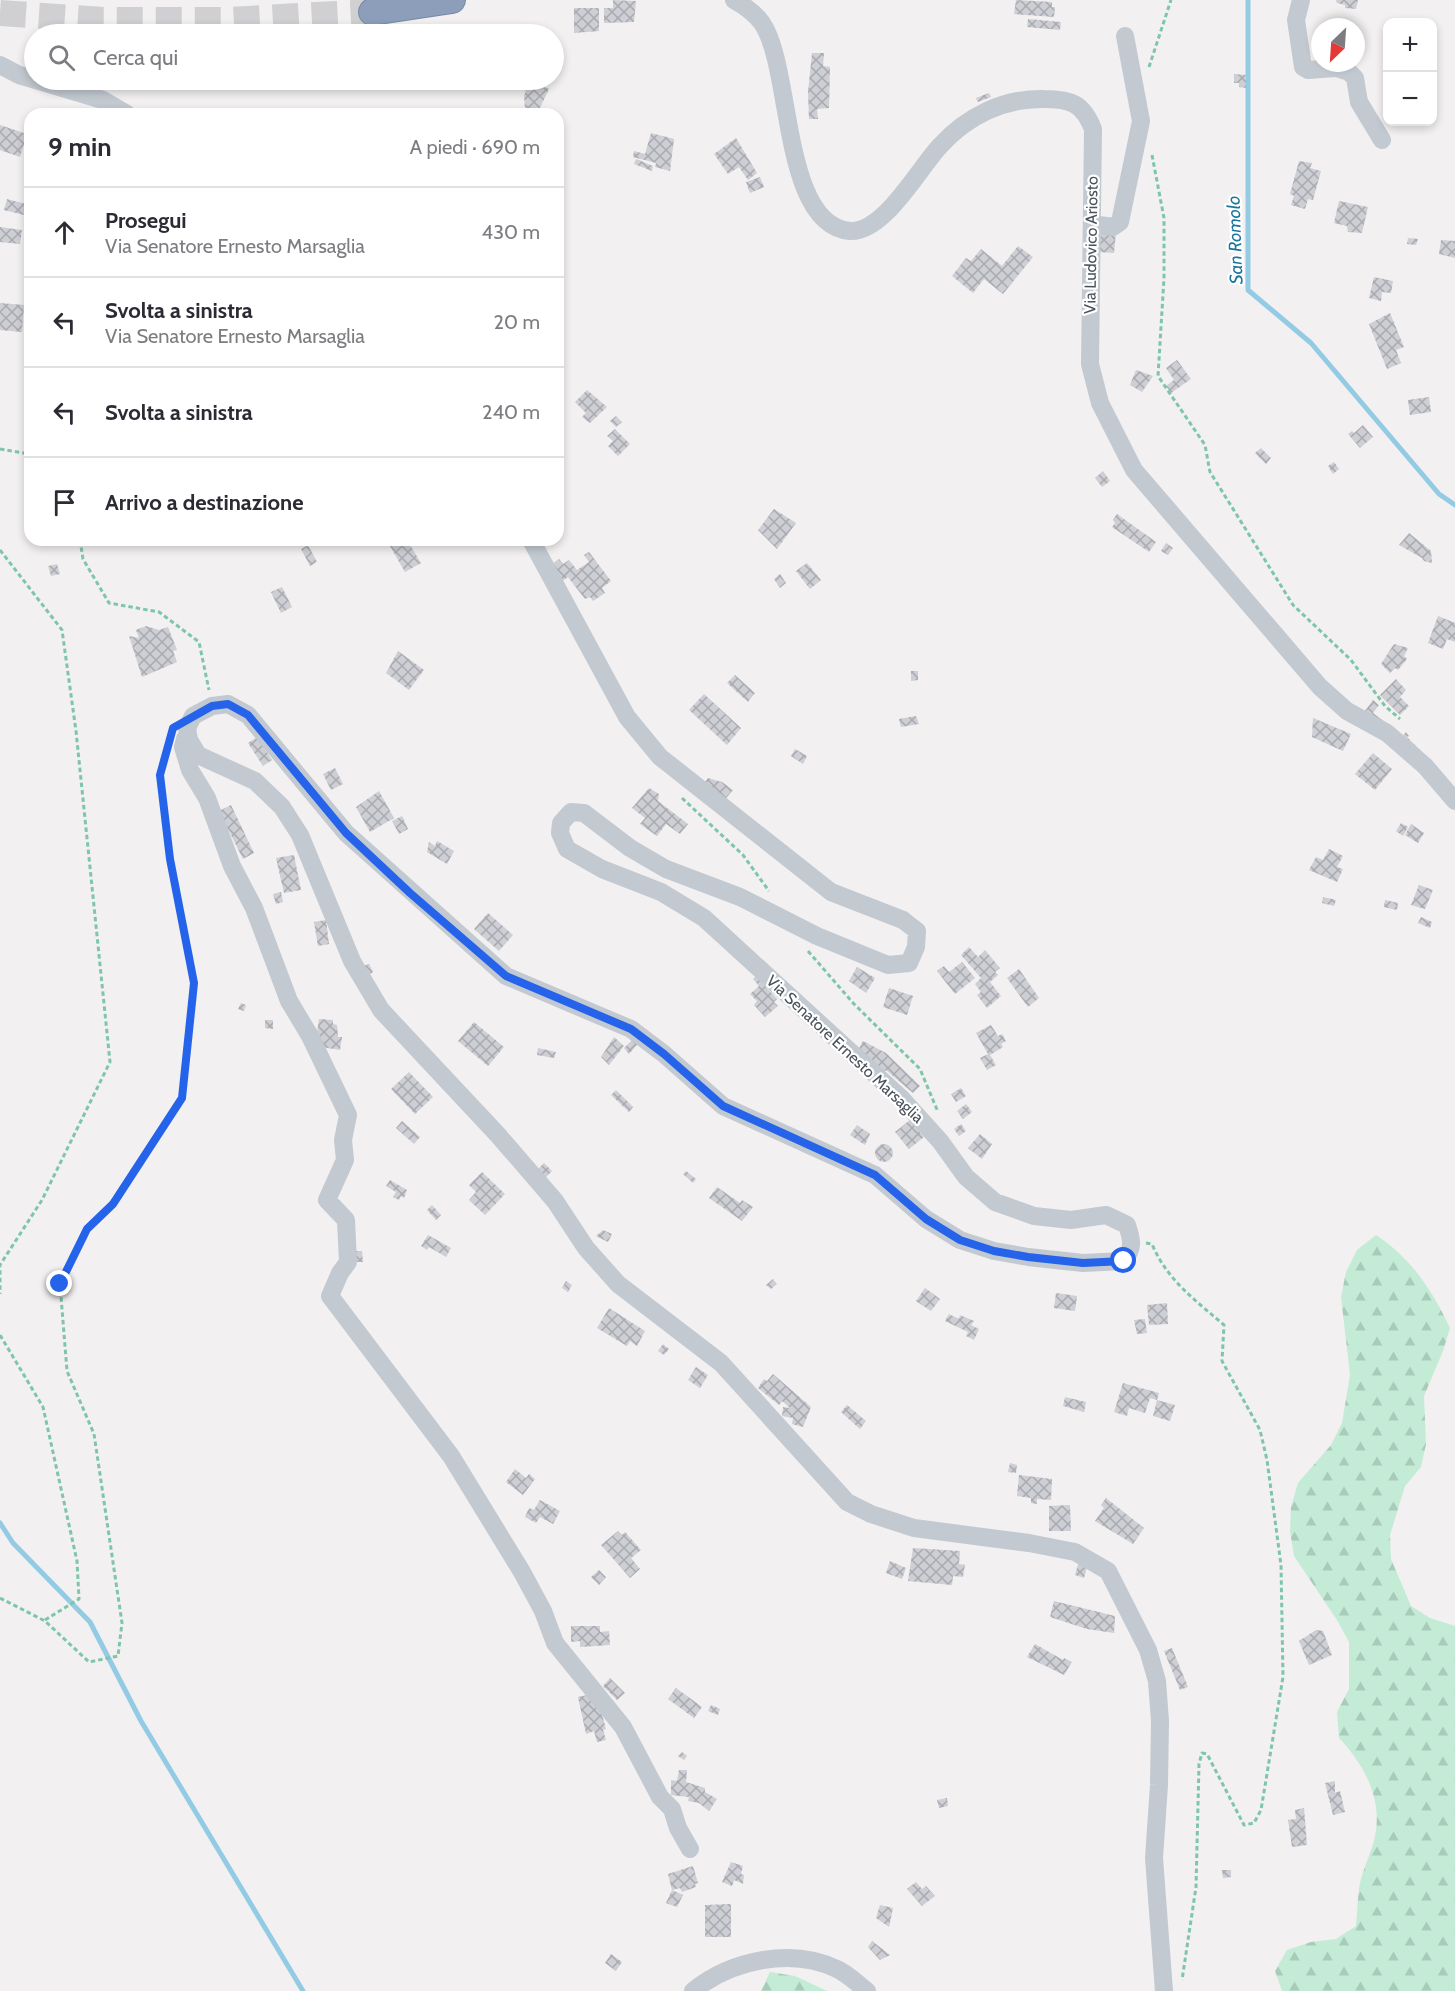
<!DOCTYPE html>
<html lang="it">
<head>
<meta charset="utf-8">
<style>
	body { margin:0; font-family:Cabin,sans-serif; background:#f2f2f3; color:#2b2b33 }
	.controls { position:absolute; right:18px; top:18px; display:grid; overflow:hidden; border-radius:12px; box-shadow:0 3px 9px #0003 }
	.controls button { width:54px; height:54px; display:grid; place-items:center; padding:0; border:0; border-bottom:2px solid #e1e1e2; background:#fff; color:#2b2b33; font:30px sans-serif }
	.compass { position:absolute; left:1311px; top:18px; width:54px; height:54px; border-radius:50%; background:#fff; box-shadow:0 3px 9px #0003; rotate:205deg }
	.stop { position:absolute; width:18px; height:18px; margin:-14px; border:4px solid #2563eb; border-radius:50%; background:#fff }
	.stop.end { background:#2563eb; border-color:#fff; box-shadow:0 2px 6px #0008 }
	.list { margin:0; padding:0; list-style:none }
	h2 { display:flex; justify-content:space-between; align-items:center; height:78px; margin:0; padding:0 24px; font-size:26px }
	h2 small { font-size:20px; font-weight:400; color:#7c7c81 }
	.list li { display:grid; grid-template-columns:39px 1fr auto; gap:18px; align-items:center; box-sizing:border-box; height:90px; padding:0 24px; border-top:2px solid #e1e1e2 }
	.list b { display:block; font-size:22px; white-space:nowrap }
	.list p { margin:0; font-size:20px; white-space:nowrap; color:#7c7c81 }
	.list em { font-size:20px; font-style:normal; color:#7c7c81 }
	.icon { flex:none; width:33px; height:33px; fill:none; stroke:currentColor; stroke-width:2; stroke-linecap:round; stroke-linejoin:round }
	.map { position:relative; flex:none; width:1455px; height:1991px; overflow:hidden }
	.search { position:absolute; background:#fff; box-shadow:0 3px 9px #0003; left:24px; top:24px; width:540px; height:66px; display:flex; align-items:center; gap:15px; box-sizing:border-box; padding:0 21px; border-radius:33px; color:#7c7c81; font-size:22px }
	.panel { position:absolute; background:#fff; box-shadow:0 3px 9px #0003; left:24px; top:108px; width:540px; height:438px; border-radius:18px }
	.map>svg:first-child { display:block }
</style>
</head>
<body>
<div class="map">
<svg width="1455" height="1991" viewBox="0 0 1455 1991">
	<defs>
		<pattern id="forest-firs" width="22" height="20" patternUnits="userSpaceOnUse" patternTransform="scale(1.5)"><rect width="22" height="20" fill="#c3ebd6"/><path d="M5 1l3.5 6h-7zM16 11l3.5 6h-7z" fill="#a9cbba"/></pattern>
		<pattern id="building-cross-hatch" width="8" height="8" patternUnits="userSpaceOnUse" patternTransform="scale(1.5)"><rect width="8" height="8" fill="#cdcfd4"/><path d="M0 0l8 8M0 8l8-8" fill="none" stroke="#a8aaaf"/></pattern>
	</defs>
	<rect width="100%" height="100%" fill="#f2f0f0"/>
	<path fill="url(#forest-firs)" d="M1376,1235C1411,1258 1432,1290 1450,1328L1443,1351L1424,1396L1426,1444L1421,1467L1405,1486L1390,1535L1391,1559L1411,1606L1430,1618L1455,1626V1991H1282L1275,1971L1287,1950L1311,1942L1336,1939L1356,1926C1358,1910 1357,1891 1362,1875C1367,1860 1374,1846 1376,1830C1381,1795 1362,1762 1339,1738L1337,1712L1349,1689V1642L1337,1620L1294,1556L1290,1531L1291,1507L1298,1483L1331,1445L1342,1423L1350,1375L1341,1297L1346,1272L1357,1250Z
		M770,1972L795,1976L827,1991H761Z"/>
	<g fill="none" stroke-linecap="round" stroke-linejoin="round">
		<path stroke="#94cbe4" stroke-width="5" d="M1248,0V290L1311,343L1439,494L1455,505
			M0,1523L13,1543L90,1622L141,1721L303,1991"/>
	</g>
	<path fill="url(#building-cross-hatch)" d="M613,0L636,1L634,22L604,23V8H613Z
		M1016,0L1052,2V7H1055L1054,17L1014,14Z
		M1336,0H1358L1356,9L1345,8V5L1337,3Z
		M574,8H599V31L574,33Z
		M1028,19L1061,22L1060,30L1027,27Z
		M812,53H824L823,66L830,67L829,108L817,109L818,119H809L808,92Z
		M1234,74L1246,75V88L1239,87V83H1234Z
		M512,80L526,82L530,80L549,89L537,114L525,108L524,96L526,91L510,84Z
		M989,93L991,97L978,102L976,98Z
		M0,125L27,134L20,157L0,150Z
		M651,133L674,139L670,171L655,167L656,163L633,157L634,151L645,154Z
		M736,138L757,173L748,180L739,167L728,174L714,154Z
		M636,159L653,166L652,171L634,164Z
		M1299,161L1312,163L1310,168L1321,171L1313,200L1308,199L1305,209L1291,205L1294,196L1290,194Z
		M760,177L764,187L750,193L746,182Z
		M7,199L30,205L28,216L4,210Z
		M1339,201L1368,207L1362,233L1348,232L1347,226L1334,223Z
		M0,227L22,230L20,244L0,242Z
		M1101,231L1116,232L1114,253L1099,252Z
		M1408,238L1418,239L1416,245L1407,244Z
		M1441,240L1455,241V258L1439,254Z
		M1018,246L1033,257L1003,294L984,279L973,293L952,276L966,258L971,261L981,249L1002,266Z
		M1374,277L1393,281L1391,293L1382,292L1381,301L1369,298Z
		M0,303L24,305L22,332L0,330Z
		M1390,313L1404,347L1396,350L1401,363L1387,369L1369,324Z
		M1177,360L1191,379L1171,393L1166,386L1174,380L1166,368Z
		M1136,370L1153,376L1142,392L1130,385Z
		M587,390L607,407L590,423L582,417L586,413L575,402Z
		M1429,397L1431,412L1410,415L1408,400Z
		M616,416L622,422L616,427L610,421Z
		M1363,425L1373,437L1360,448L1348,434L1352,431L1354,433Z
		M615,429L630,444L618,456L608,446L613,441L607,436Z
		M1261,448L1271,458L1266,464L1255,453Z
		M1334,462L1339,469L1333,474L1328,466Z
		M1103,471L1110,481L1102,487L1095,478Z
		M774,509L796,523L777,549L758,530Z
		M1117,514L1156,542L1149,552L1112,527L1115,523L1113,520Z
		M1409,533L1431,551L1432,563L1424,561L1422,558L1399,545Z
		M389,540H407L421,563L405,572L387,541Z
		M1166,543L1173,548L1168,555L1161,551Z
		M308,545L317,562L310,566L301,549Z
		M589,552L611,581L602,588L605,593L593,601L590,597L585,599L568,577L561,582L550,566L559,559L563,564L569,560L577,570L589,562L584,555Z
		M807,563L821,580L810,589L796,571Z
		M57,564L60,574L51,576L48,566Z
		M780,574L786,583L780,588L774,579Z
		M282,587L292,607L281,613L271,592Z
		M1438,616L1455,623V642L1447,639L1443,649L1428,643Z
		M146,626L159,630L168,627L177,650L173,651L177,662L142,677L129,636L139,638L136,630Z
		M1394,644L1408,648L1404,656L1407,659L1398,670L1395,668L1390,673L1381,664Z
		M398,651L424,670L409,690L386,673Z
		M911,671H918V680L911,681Z
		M735,675L755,693L748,702L727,683Z
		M1396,679L1406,690L1400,697L1409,706L1400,715L1380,695Z
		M704,694L741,728L727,745L689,710Z
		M1373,700L1379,705L1373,713L1385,722L1362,715Z
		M916,716L919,724L901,727L899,719Z
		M1313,718L1351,734L1343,751L1312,737Z
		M1406,732L1409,736L1407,737L1427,757L1399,740Z
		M257,737L272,760L263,766L248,743Z
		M795,749L807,756L803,764L791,756Z
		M1373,753L1392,769L1375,790L1355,774Z
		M335,768L343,784L331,790L323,774Z
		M708,778L722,782L733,790L722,803L702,786Z
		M649,788L659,794L658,801L688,824L680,834L666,824L657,836L640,824L645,818L632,808Z
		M379,791L394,818L370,832L356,807Z
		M231,805L254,853L243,859L219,811Z
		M402,816L408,829L399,834L392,821Z
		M1401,823L1408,827L1403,836L1396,831Z
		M1411,824L1424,833L1418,843L1405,835Z
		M437,841L454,851L447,864L427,852L429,842L435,846Z
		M1329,849L1343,856L1337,867L1343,869L1337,882L1309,870L1316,857L1323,860Z
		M294,855L301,890L284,893L276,858Z
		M1419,885L1433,890L1425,909L1411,905Z
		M281,892L283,902L276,904L273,894Z
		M1323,897L1336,900L1334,906L1322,903Z
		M1385,900L1398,903L1397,910L1384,907Z
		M488,913L513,935L499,951L474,929Z
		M1421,917L1432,922L1430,928L1418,923Z
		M326,920L329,944L318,946L314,922Z
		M969,947L978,957L985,950L1000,968L995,972L998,975L990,982L1001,996L987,1008L977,995L981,992L975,984L981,978L961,955Z
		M962,962L975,978L955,994L937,971L944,966L949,972Z
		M369,964L373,972L368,975L364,966Z
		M857,967L875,978L866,993L849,981Z
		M1019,969L1039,998L1028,1007L1007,978Z
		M756,976L777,999L774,1002L778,1006L765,1017L754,1005L757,1001L750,994L759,986L753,979Z
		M889,988L913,996L907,1015L883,1007Z
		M241,1003L246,1005L244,1011L238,1009Z
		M319,1019L333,1020V1024L337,1025L338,1037H342L340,1050L315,1046Z
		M265,1020H273V1029L265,1028Z
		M474,1022L504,1047L488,1066L458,1041Z
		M991,1025L998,1036L1002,1034L1006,1041L1001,1044L1003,1047L990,1055L996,1065L987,1070L980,1058L988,1054L976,1033Z
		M614,1037L624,1046L609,1065L601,1057Z
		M633,1039L638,1044L629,1054L624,1048Z
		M863,1041L886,1053L920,1086L913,1093L886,1070L882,1075L858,1050Z
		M538,1048L556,1052L554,1058L537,1055Z
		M409,1072L433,1097L415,1114L391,1089Z
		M961,1088L966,1096L956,1102L951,1094Z
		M616,1090L633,1107L629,1112L611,1095Z
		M966,1104L972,1112L963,1119L957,1111Z
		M910,1120L924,1137L909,1149L895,1132Z
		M402,1121L420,1137L414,1144L396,1128Z
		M961,1124L966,1131L959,1136L954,1129Z
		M857,1125L870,1134L865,1145L850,1135Z
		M980,1134L992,1144L982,1159L968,1148Z
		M875 1153a9 9 0 1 1 18 0a9 9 0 1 1-18 0Z
		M544,1163L552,1171L545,1178L537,1170Z
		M686,1171L696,1179L693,1183L683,1174Z
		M482,1172L505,1194L485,1215L469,1200L476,1192L469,1185Z
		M390,1180L407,1190L404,1198L401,1196L399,1200L393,1197L396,1192L386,1186Z
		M717,1187L740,1203L742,1200L753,1207L742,1221L709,1198Z
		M432,1205L441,1215L436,1220L427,1210Z
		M603,1230L612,1234L608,1242L596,1236Z
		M428,1235L451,1248L446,1257L429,1247L427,1250L421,1246Z
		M352,1251H362L363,1262H352Z
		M773,1279L777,1284L771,1289L766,1285Z
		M566,1281L572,1285L568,1292L562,1288Z
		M925,1288L940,1299L931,1311L916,1301Z
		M1056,1293L1077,1296L1075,1311L1054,1308Z
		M1167,1303L1168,1324L1149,1325L1147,1305Z
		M609,1308L645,1331L637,1346L630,1341L627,1346L597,1328Z
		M949,1314L959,1319L960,1315L974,1321L971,1325L979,1329L974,1340L966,1336L968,1332L945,1321Z
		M1145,1319L1147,1333L1137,1334L1134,1320Z
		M663,1344L669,1349L664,1355L658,1351Z
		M696,1367L708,1375L700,1388L688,1380Z
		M773,1374L811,1407L803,1427L792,1424L793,1418L782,1416L783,1407L790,1408L782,1401L779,1405L758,1388L764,1379L767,1381Z
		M1123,1383L1159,1393L1157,1400L1150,1398L1145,1413L1129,1408L1127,1416L1114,1412Z
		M1065,1397L1086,1402L1084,1412L1063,1406Z
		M1157,1400L1175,1405L1170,1421L1153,1416Z
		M847,1405L866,1421L860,1429L841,1412Z
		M1010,1463L1017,1465L1016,1473L1008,1472Z
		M515,1469L526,1478L529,1474L535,1479L523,1495L506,1482Z
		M1019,1475L1052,1479L1051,1500L1037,1499V1504L1031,1503V1498L1017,1496Z
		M1106,1498L1144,1528L1133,1544L1095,1521L1104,1508L1101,1505Z
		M540,1500L560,1511L553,1524L540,1517L536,1523L525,1517L529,1508L534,1510Z
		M1070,1505L1071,1531H1049V1506Z
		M618,1531L622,1535L625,1532L641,1550L631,1558L640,1569L630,1578L601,1545Z
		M913,1548L960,1551L959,1564L965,1565L963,1577L953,1576L952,1585L908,1581Z
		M890,1561L906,1568L902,1579L886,1573Z
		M1079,1561L1088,1564L1084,1578L1075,1575Z
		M599,1570L606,1577L599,1585L591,1577Z
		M1054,1601L1115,1616L1114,1633L1087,1629L1050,1617Z
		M571,1626H600V1632L609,1631L610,1645L580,1647V1641L571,1642Z
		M1316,1630L1323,1631L1332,1655L1309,1665L1299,1641Z
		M1035,1644L1063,1660L1064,1658L1072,1662L1064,1675L1027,1657Z
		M1172,1648L1188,1687L1180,1690L1164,1651Z
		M610,1678L625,1693L617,1700L603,1686Z
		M676,1688L702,1707L694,1718L668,1699Z
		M596,1693L606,1729L603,1730L606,1740L597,1742L594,1731L586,1734L578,1697Z
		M711,1705L720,1709L718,1715L708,1711Z
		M682,1752L687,1756L684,1760L678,1756Z
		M679,1770H687L686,1782L705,1788V1792L717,1799L709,1811L699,1803L688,1801L689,1797L671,1795V1780L677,1781Z
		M1335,1781V1793L1340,1791L1345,1812L1333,1815L1325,1783Z
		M947,1798L948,1806L939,1808L937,1800Z
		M1304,1808L1307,1845L1292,1847L1288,1820L1296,1819L1295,1810Z
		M731,1862L743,1866L741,1874L744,1875L743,1884L734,1880L732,1886L722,1882Z
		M693,1866L698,1883L695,1884L696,1887L682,1892L680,1888L672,1890L683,1895L677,1907L666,1903L672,1890L668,1874Z
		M1222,1870H1231V1877L1223,1878Z
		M916,1882L922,1889L926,1886L935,1896L922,1906L907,1889Z
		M731,1904V1937H705V1905Z
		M880,1905L893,1908L889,1927L876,1918Z
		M872,1941L890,1955L880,1960L868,1947Z
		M611,1954L622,1962L616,1971L605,1963Z"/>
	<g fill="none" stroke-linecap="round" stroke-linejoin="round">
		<path stroke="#d0d0d2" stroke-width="26" stroke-dasharray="26 13" stroke-linecap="butt" d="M0,13L103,20H228L372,12"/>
		<g stroke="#7789a5" stroke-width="28">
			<path id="highway" d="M372,12L452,0"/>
		</g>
		<path stroke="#7ec6a9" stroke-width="3" stroke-dasharray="4.5 3" stroke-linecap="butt" d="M1149,67L1171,0
			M1152,155L1164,218V278L1158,376L1205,445L1210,472L1293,605L1351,660L1385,706L1400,719
			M0,449L30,454
			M80,540L83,559L109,603L159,612L199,642L209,690
			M0,550L62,630L76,731L110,1062L42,1200L0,1265V1294
			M682,798L743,855L769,891
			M808,951L854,1004L920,1069L938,1112
			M1146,1243L1152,1244C1167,1280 1195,1300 1224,1325L1222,1361L1260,1430L1267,1460L1281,1565L1283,1677L1261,1810L1254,1823L1244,1825L1207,1754L1202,1753L1199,1764L1196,1887L1182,1980
			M0,1335L43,1407L77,1561L79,1599L45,1620
			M0,1598L45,1621L89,1662L118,1656L122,1623L94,1434L67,1371L60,1284L87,1229L113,1205L182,1098L194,983L170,859L160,775L166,751"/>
		<path stroke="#c2c9d0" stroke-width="18" d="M734,0C745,6 754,12 762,23C793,68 781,225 850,231C884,233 919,168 940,146C967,116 1004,98 1044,99C1072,99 1083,104 1093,129L1090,364L1100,403L1134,470L1320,687L1347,711L1387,733L1425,766L1455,801
			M1301,0L1296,20L1303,67L1308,70L1336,68L1349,72L1355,78L1359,102L1382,140
			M0,65L19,75L103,100L127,114
			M1092,224L1113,227L1120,222L1141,121L1125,36
			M531,540L627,717L660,757L831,892L903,920L917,931L916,947L909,963L888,965L817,936L740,897L666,869L630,848L584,813L571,812L561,823L560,833L567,849L602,869L661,892L704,918L902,1099L940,1141L966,1177L995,1202L1034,1216L1071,1220L1106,1215L1127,1225C1132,1240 1134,1247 1124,1261L1083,1263L1028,1257L994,1251L960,1240L926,1219L875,1175L723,1106L664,1054L631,1029L506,976L346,833L248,715L228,704L212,706L193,716L187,728L189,740L198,755L255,781L282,807L300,835L352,961L381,1010L498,1135L555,1201L586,1248L618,1284L721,1363L847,1502L871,1514L914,1528L1029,1543L1075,1552L1108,1571L1148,1650L1157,1681L1160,1721L1159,1785L1154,1858L1164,1991
			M185,739L183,747L190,770L207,798L232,866L254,908L289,1001L310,1036L348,1115L343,1140L345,1160L327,1200L346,1220L348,1262L340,1273L330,1296L451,1456L522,1572L543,1611L555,1643L623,1727L660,1797L672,1809L678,1828L690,1849
			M693,1991C731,1960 792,1947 837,1969C848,1974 858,1984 867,1991"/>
		<use href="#highway" stroke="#8c9eba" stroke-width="26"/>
	</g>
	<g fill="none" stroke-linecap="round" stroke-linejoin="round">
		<path stroke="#2563eb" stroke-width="8" d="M60,1284L87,1229L113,1204L182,1098L194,983L170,859L160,775L173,728L212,706L228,704L248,715L346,833L410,893L506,976L631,1029L664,1054L723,1106L875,1175L926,1219L960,1240L994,1251L1028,1257L1083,1263L1124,1261"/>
	</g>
	<g text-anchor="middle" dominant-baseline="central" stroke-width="4.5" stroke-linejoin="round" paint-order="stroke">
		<g font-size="16" fill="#49515b" stroke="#fff">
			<text transform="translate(1091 245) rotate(-89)">Via Ludovico Ariosto</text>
			<text transform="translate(845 1049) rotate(43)">Via Senatore Ernesto Marsaglia</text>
		</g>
		<g font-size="18" font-style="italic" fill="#1a759e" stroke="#fff">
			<text transform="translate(1235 240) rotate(-92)">San Romolo</text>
		</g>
	</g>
</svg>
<div class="controls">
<button>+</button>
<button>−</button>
</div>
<svg class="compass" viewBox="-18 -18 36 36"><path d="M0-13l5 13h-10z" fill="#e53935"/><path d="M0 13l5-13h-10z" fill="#7c7c81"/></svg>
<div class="stop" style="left:1124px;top:1261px"></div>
<div class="stop end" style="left:60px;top:1284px"></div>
<div class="search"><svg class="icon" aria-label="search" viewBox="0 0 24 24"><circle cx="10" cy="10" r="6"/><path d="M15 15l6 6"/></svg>Cerca qui</div>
<section class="panel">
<h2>9 min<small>A piedi · 690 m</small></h2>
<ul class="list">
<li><svg class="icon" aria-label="ahead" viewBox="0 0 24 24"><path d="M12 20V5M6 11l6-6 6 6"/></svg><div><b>Prosegui</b><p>Via Senatore Ernesto Marsaglia</p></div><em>430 m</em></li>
<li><svg class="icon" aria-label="left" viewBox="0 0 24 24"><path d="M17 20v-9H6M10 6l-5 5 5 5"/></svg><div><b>Svolta a sinistra</b><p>Via Senatore Ernesto Marsaglia</p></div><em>20 m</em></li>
<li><svg class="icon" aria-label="left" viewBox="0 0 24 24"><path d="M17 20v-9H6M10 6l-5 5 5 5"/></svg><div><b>Svolta a sinistra</b></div><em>240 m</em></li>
<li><svg class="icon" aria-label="arrive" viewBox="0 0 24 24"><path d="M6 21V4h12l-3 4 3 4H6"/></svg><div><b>Arrivo a destinazione</b></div></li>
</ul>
</section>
</div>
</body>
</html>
